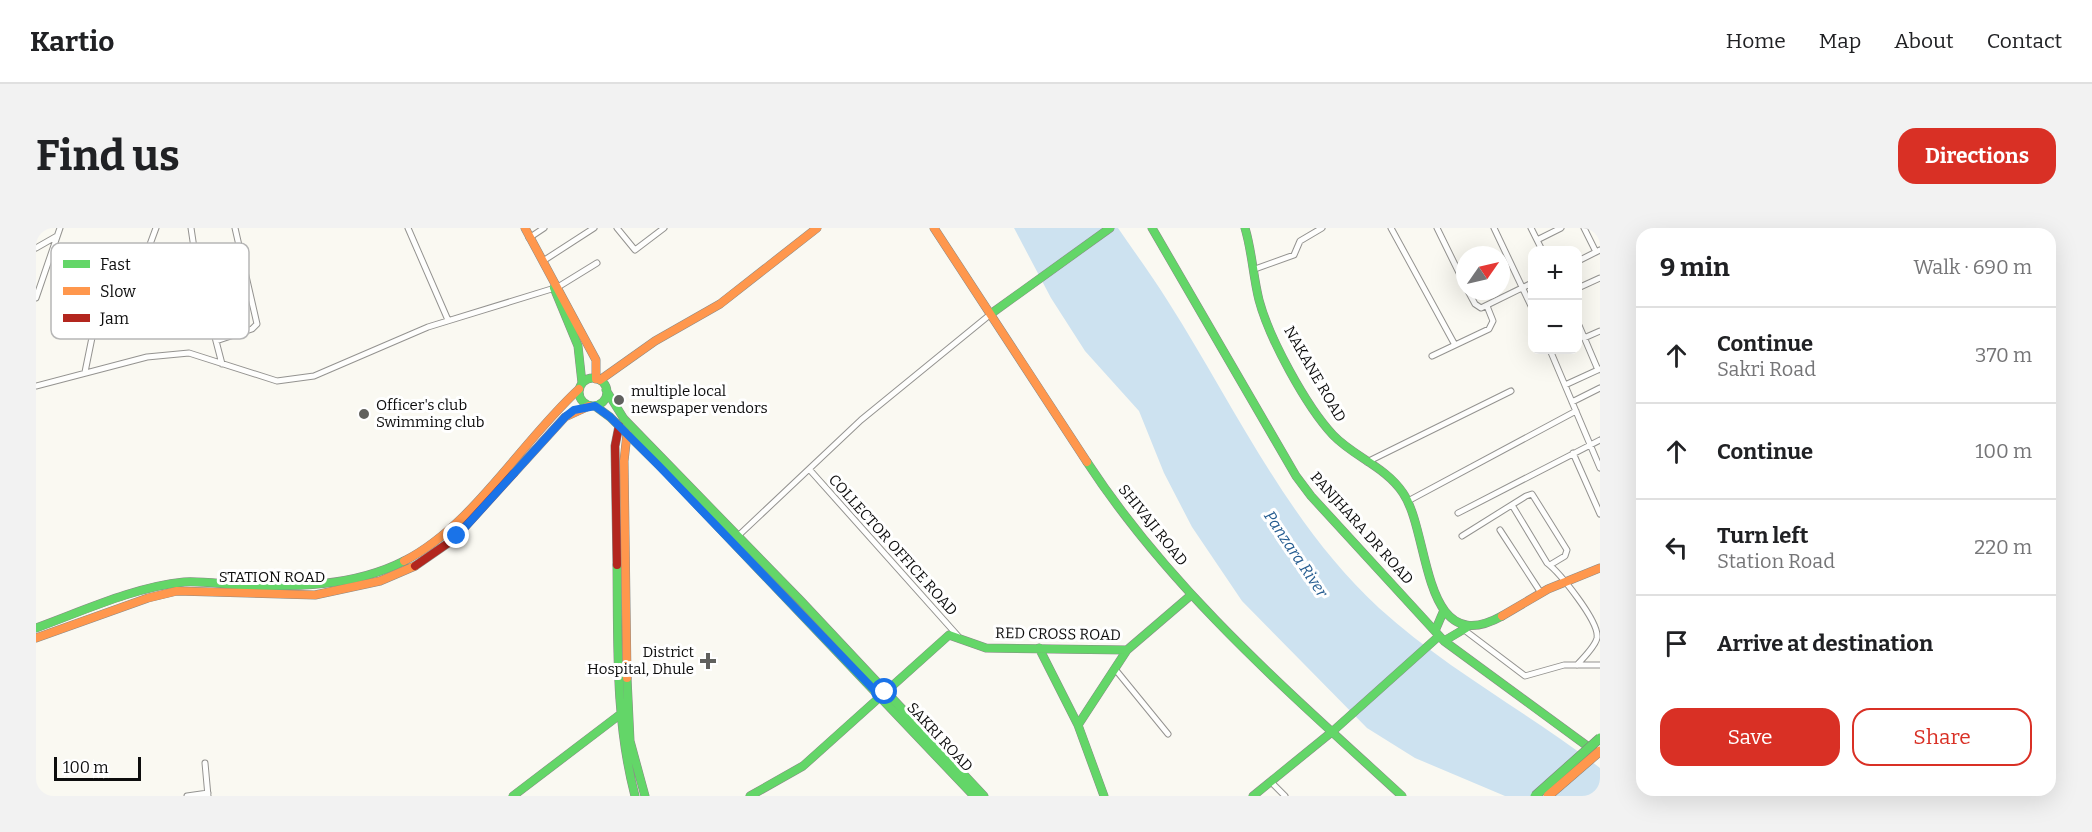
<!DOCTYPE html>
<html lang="en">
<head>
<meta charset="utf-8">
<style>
	body { margin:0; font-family:Bitter,serif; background:#f2f2f2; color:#202124 }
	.controls { position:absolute; right:18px; top:18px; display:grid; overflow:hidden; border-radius:12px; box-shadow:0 6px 24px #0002 }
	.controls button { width:54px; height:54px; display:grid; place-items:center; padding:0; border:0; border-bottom:2px solid #e0e0e0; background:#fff; color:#202124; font:30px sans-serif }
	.compass { position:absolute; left:1420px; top:18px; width:54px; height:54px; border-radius:50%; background:#fff; box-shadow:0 6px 24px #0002; rotate:56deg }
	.scale { position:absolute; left:18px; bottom:15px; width:87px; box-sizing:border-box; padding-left:6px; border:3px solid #0d0d0d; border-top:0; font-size:16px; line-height:21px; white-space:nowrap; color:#0d0d0d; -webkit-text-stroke:4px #fff; paint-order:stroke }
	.stop { position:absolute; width:18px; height:18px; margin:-14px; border:4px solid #1a73e8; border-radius:50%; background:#fff }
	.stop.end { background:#1a73e8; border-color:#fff; box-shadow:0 2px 6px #0008 }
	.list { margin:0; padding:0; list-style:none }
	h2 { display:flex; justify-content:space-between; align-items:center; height:78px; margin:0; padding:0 24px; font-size:26px }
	h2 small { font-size:20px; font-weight:400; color:#757577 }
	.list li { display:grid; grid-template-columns:39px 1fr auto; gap:18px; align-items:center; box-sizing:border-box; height:96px; padding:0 24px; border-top:2px solid #e0e0e0 }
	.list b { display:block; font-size:22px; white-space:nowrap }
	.list p { margin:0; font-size:20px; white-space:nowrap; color:#757577 }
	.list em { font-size:20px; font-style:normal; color:#757577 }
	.actions { display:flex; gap:12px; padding:18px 24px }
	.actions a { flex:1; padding:14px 0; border:2px solid #d93025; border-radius:18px; text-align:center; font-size:21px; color:#d93025 }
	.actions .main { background:#d93025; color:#fff }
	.icon { flex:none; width:33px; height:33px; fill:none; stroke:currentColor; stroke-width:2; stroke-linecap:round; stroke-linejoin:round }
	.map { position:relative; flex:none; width:1564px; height:568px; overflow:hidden; border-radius:18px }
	header { display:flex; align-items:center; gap:36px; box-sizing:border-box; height:84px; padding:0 30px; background:#fff; border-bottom:2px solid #e0e0e0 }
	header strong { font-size:28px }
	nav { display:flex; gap:33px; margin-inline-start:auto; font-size:21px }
	.intro { display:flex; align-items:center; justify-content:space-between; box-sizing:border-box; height:144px; padding:0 36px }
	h1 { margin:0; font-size:42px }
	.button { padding:15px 27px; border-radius:18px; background:#d93025; color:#fff; font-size:21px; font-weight:700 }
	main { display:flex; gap:36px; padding:0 36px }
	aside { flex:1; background:#fff; border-radius:18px; box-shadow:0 6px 24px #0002 }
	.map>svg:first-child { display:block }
</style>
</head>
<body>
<header>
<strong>Kartio</strong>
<nav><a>Home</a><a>Map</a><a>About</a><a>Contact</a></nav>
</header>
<div class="intro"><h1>Find us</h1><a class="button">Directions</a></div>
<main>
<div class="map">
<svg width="1564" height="568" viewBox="0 0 1564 568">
	<rect width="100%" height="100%" fill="#faf9f2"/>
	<path fill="#cde2f0" d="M978,0H1082C1099,25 1117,49 1133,75C1199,179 1252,296 1343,380C1411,442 1492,484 1564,540V568H1469L1379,530L1331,500L1206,373L1156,299L1128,245L1103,183L1049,123L1015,70Z"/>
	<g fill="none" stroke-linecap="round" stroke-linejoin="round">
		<g stroke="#949390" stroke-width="7">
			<path id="street" d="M120,0L92,76L102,79L170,75
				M155,0L161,40L186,136
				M372,0L412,92
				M581,0L599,22L628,0
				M1355,0L1419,117
				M1401,0L1429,57
				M1458,0L1496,80
				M1495,0L1501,12
				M1548,0L1560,24
				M493,10L508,0
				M0,20L21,8
				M1506,22L1501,12L1525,0
				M507,33L558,0
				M1542,33L1564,22
				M1219,41L1258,27L1264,13L1286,0
				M102,45L203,23
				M1542,60L1564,50
				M1432,63L1439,76L1445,80L1496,55
				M0,70L24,0
				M1542,95L1562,142
				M1548,110L1564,103
				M180,113L216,101L221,96L199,0
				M1514,122L1564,240
				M1396,128L1453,101L1457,93L1451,78
				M49,144L61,85
				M1529,157L1564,141
				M0,158L111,129L153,125L241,153L278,148L392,99L522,59L561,35
				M1536,174L1564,160
				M1537,225L1564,286
				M1331,234L1475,163
				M773,241L922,408
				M1372,273L1540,183
				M1476,277L1511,335C1523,344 1564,394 1561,410C1559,419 1547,430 1541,437
				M1422,285L1564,212
				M1464,302L1505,365
				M702,308L825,192L956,85
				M1426,308L1490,268L1496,266L1531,322L1529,328L1514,337
				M1427,401L1489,448L1528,437H1564
				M1079,441L1132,506
				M169,535L172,568
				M1235,554L1249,568
				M151,568L172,565"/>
		</g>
		<g stroke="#8a8a87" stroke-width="9">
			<path id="fast" d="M1116,0L1260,248L1275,268L1408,413L1558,523
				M1209,0C1216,23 1217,48 1223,72C1233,110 1270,178 1297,207C1318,229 1350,239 1367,265C1395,306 1385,433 1466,388
				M518,60L542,118L546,155
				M956,85L1074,0
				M543 164a14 14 0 1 1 28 0a14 14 0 1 1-28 0Z
				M570,162L588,191L765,373L948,568
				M559,178L574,189L629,243L938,568
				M1051,234C1136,364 1253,464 1366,568
				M581,337C582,415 579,492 599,568
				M0,400C47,383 98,359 148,354C166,353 185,356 203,357C258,359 317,359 368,333
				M1399,403L1408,382
				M1408,413L1430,400
				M1003,420L1042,497
				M591,450L594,513L609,568
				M477,568L586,485
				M714,568L767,538L913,407L950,420L1091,422L1154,368
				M1068,568L1042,497L1091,422
				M1217,568L1297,503L1403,408"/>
		</g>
		<g stroke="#8a8a87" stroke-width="9">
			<path id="slow" d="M489,0L560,132V151
				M898,0L1051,234
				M564,152L619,113L684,76L781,0
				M591,206L588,233L591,450
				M478,245L529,189L553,178
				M368,333C437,298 485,214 543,161
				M1466,388L1512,361L1564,340
				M0,410L112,370L141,363L279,367L344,353L379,338"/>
		</g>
		<g stroke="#8a8a87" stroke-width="9">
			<path id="jam" d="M581,337L579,218L583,198
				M379,338L418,311L478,245"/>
		</g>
		<use href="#street" stroke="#fefefd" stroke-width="5"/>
		<use href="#fast" stroke="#63d668" stroke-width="8"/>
		<use href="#slow" stroke="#ff974d" stroke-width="8"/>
		<use href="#jam" stroke="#b3261e" stroke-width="8"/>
		<g stroke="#81817d" stroke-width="10" stroke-linecap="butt">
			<path id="fast-bridge" d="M1499,568L1564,510"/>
		</g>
		<g stroke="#81817d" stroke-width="10" stroke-linecap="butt">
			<path id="slow-bridge" d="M1512,568L1564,523"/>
		</g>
		<use href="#fast-bridge" stroke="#63d668" stroke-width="9"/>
		<use href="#slow-bridge" stroke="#ff974d" stroke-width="9"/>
	</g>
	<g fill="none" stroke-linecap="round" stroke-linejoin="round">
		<path stroke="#1a73e8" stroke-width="8" d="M421,308L529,189L538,182L559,178L574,189L622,237L844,468L849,464"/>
	</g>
	<g fill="#60605d" stroke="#fff" stroke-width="2">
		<circle cx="583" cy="172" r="6"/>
		<circle cx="328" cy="186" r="6"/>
		<path d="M669 424h6v6h6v6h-6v6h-6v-6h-6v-6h6z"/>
	</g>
	<g text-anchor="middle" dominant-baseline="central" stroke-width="6" stroke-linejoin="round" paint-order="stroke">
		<g font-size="15" fill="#0d0d0d" stroke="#fff">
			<text transform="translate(1279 146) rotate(60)">NAKANE ROAD</text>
			<text transform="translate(1117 297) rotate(51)">SHIVAJI ROAD</text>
			<text transform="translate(1326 300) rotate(48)">PANJHARA DR ROAD</text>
			<text transform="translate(857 317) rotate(48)">COLLECTOR OFFICE ROAD</text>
			<text x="236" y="349">STATION ROAD</text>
			<text transform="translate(1022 406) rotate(1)">RED CROSS ROAD</text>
			<text transform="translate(904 509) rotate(47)">SAKRI ROAD</text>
		</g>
		<g font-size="15" fill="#0d0d0d" stroke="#fff" text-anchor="start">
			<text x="595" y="163">multiple local<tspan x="595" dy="17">newspaper vendors</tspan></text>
			<text x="340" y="177">Officer's club<tspan x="340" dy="17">Swimming club</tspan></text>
			<text x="658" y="424" text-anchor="end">District<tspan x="658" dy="17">Hospital, Dhule</tspan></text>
		</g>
		<g font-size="16" font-style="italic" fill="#255c90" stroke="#fff">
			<text transform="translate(1260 326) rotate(56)">Panzara River</text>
		</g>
	</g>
	<rect x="15" y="15" width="198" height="96" rx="9" fill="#fff" stroke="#b6b6b6" stroke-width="1.5"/>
	<rect x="27" y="32" width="27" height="8" fill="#63d668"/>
	<rect x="27" y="59" width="27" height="8" fill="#ff974d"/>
	<rect x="27" y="86" width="27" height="8" fill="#b3261e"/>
	<g font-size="16" fill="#0d0d0d">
		<text x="64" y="42">Fast</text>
		<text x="64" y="69">Slow</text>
		<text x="64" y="96">Jam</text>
	</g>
</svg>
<div class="controls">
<button>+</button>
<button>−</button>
</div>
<svg class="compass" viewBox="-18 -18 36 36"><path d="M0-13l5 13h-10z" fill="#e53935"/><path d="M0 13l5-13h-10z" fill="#757577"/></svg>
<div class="scale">100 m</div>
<div class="stop" style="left:849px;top:464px"></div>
<div class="stop end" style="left:421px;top:308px"></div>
</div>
<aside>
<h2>9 min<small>Walk · 690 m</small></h2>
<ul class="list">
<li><svg class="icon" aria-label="ahead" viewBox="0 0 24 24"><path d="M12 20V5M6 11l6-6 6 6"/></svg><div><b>Continue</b><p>Sakri Road</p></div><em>370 m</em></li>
<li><svg class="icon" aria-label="ahead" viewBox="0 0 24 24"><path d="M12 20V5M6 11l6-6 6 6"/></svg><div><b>Continue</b></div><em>100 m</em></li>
<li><svg class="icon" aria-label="left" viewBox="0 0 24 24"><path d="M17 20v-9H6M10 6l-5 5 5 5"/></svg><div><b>Turn left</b><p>Station Road</p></div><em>220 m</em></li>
<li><svg class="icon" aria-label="arrive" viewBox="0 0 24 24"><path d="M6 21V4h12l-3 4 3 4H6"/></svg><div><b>Arrive at destination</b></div></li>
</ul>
<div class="actions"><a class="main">Save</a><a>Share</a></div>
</aside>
</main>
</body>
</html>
